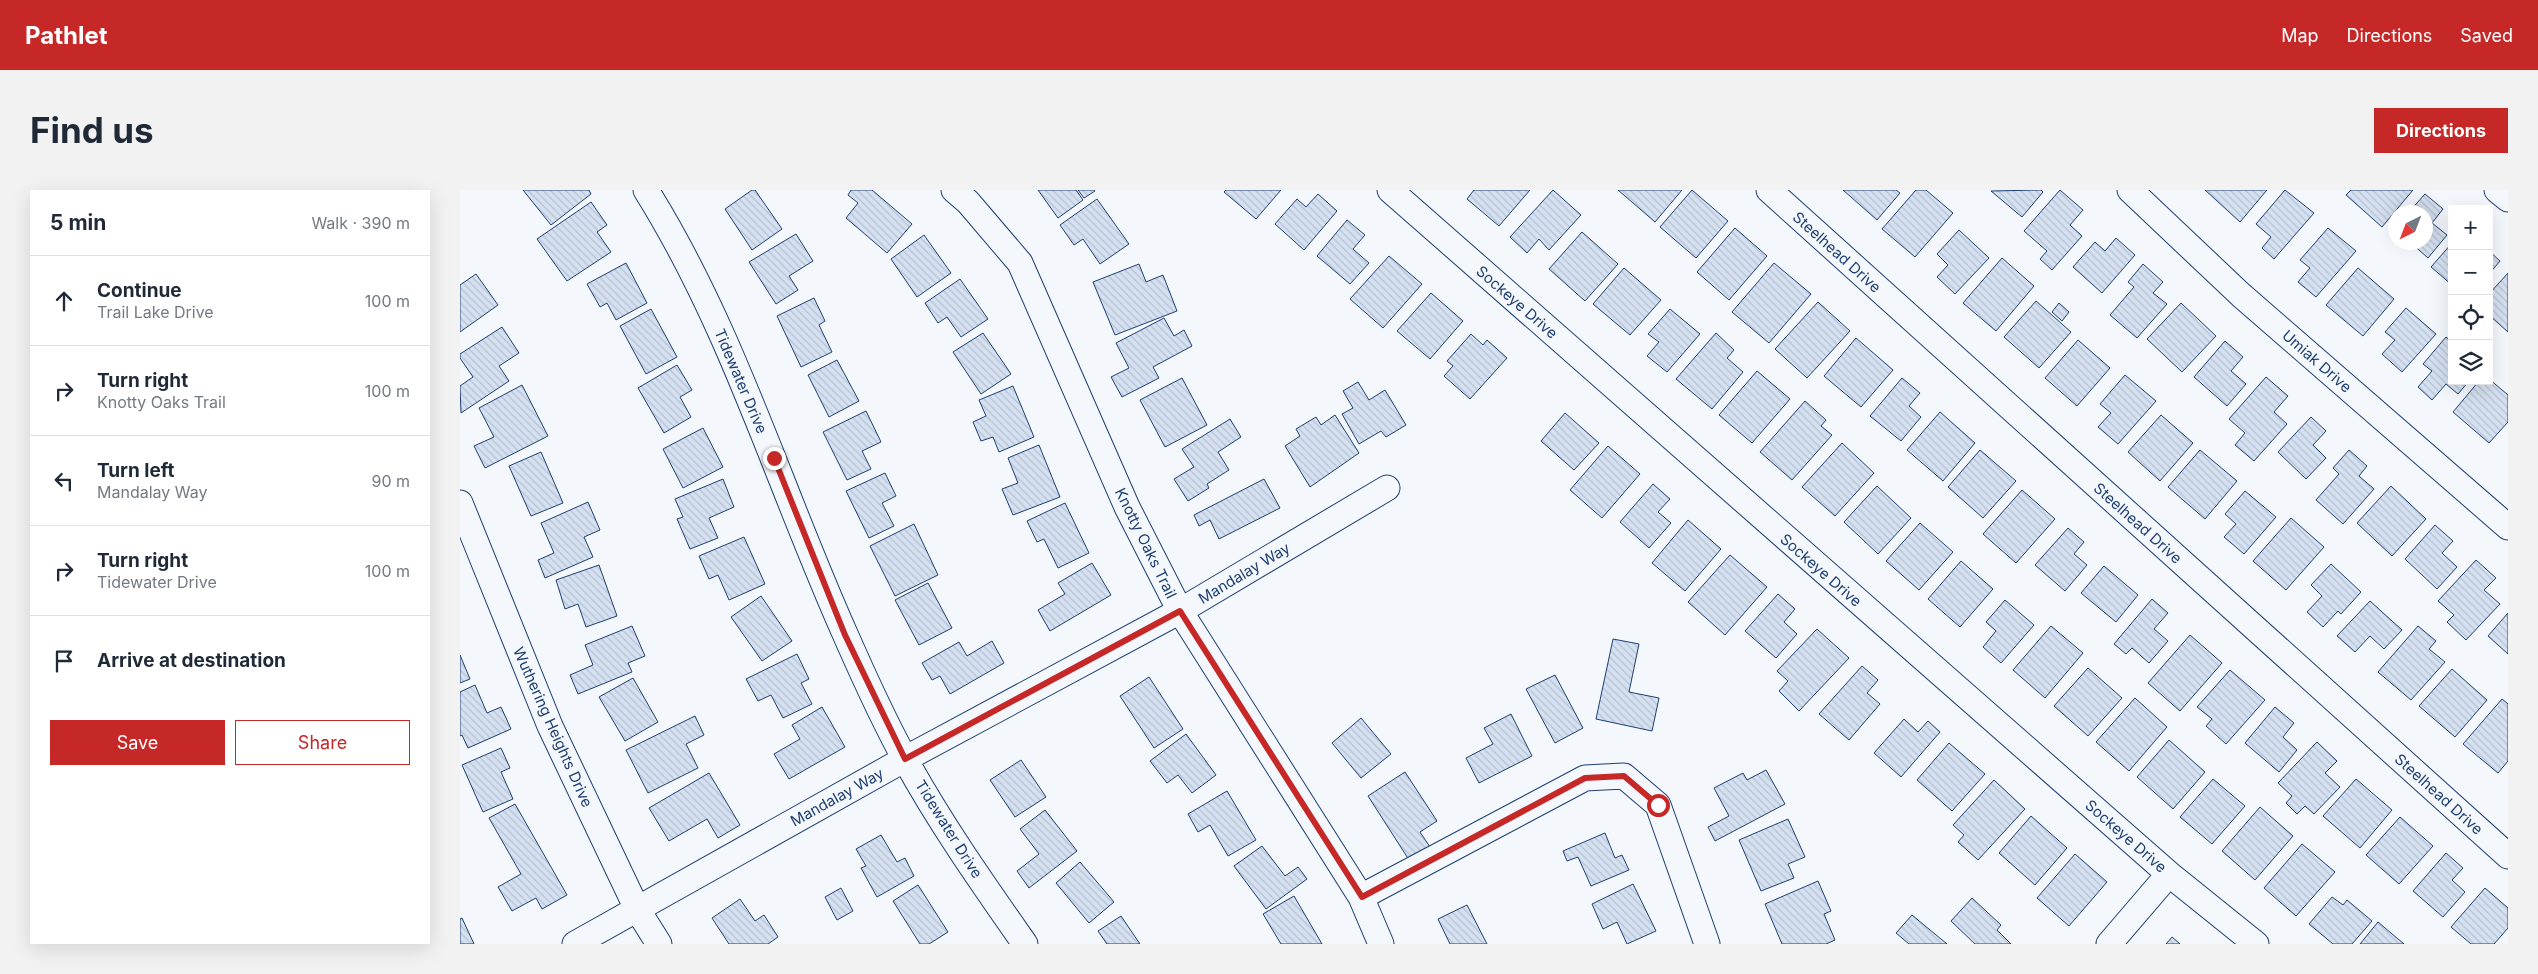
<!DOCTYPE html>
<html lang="en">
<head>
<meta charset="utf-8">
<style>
	body { margin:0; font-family:Inter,sans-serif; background:#f2f2f3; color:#1f2937 }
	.controls { position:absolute; right:15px; top:15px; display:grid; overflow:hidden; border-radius:0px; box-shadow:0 5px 20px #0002 }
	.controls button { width:45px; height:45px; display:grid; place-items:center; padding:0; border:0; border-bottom:1px solid #e0e1e3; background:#fff; color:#1f2937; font:25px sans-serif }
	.compass { position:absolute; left:1928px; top:15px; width:45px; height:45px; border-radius:50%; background:#fff; box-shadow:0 5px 20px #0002; rotate:222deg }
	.stop { position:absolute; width:15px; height:15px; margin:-11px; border:4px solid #c62828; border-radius:50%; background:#fff }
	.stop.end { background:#c62828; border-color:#fff; box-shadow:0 1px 5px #0008 }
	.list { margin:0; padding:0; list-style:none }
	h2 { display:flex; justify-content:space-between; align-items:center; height:65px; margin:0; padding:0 20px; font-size:21px }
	h2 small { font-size:16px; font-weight:400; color:#747a83 }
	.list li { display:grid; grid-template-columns:32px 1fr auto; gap:15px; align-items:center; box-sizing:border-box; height:90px; padding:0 20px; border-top:1px solid #e0e1e3 }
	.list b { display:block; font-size:19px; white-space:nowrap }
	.list p { margin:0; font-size:16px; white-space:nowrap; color:#747a83 }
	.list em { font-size:16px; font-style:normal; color:#747a83 }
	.actions { display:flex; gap:10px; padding:15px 20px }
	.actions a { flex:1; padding:11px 0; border:1px solid #c62828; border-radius:0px; text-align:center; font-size:18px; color:#c62828 }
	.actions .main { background:#c62828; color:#fff }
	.icon { flex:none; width:28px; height:28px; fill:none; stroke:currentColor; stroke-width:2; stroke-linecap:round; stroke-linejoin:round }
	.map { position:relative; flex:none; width:2048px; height:754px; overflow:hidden; border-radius:0px }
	header { display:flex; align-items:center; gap:30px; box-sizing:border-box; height:70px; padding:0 25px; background:#c62828; color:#fff }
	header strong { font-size:24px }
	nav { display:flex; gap:28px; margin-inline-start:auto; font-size:18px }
	.intro { display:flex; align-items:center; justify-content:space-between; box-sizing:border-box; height:120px; padding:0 30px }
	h1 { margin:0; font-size:35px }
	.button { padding:12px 22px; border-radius:0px; background:#c62828; color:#fff; font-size:18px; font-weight:700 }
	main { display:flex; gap:30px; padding:0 30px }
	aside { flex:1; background:#fff; border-radius:0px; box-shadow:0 5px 20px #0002 }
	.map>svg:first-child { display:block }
</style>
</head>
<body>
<header>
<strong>Pathlet</strong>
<nav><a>Map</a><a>Directions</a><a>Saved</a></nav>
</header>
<div class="intro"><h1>Find us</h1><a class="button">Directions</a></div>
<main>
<aside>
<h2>5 min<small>Walk · 390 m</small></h2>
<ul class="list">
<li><svg class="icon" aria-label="ahead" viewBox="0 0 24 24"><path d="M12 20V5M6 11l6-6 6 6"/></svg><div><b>Continue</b><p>Trail Lake Drive</p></div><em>100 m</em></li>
<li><svg class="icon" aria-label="right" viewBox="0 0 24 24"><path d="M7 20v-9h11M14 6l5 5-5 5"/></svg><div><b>Turn right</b><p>Knotty Oaks Trail</p></div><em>100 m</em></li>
<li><svg class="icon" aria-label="left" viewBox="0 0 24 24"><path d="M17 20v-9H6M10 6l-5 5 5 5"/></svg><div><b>Turn left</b><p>Mandalay Way</p></div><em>90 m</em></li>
<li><svg class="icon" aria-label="right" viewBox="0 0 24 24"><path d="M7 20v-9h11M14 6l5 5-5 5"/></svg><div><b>Turn right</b><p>Tidewater Drive</p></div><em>100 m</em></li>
<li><svg class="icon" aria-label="arrive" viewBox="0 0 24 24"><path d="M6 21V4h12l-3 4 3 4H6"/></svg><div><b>Arrive at destination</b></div></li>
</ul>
<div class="actions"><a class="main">Save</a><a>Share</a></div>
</aside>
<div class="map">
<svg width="2048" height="754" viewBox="0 0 2048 754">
	<defs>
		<pattern id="building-back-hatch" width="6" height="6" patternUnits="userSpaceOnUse" patternTransform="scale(1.25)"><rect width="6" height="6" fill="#d5e0f0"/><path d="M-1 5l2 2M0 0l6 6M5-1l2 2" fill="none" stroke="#b6c1d1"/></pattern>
	</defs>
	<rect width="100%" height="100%" fill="#f4f7fb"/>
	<path fill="url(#building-back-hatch)" stroke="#1d3f73" d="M63,0H129L131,4L91,35Z
		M292,0H295L322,39L292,60L265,19Z
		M391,0H412L452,34L427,63L386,28L398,13L388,5Z
		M578,0H616L623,10L598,28Z
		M618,0H634L635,1L624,8Z
		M766,0H821L796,29L764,2Z
		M1014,0H1070L1039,36L1007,9Z
		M1093,0L1121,25L1089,60L1079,49L1067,63L1050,47Z
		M1158,0H1222L1195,32Z
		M1232,0L1268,31L1236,68L1200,37Z
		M1383,0H1436L1440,3L1417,30Z
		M1456,0H1466L1493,23L1455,67L1422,39Z
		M1581,0L1583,2L1562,27L1531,1Z
		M1600,0L1623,20L1610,35L1622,46L1592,80L1580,69L1587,61L1564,41Z
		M1745,0H1807L1780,32Z
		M1825,0L1854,23L1814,69L1802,58L1811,47L1796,34Z
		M1891,0H1953L1922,37L1886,5Z
		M858,4L877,21L844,60L815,34L837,9L846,17Z
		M1965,4L1983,19L1972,33L1987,45L1968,68L1950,52H1966V22H1949Z
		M637,9L669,54L640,74L623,49L614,55L600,35Z
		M131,12L147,35L137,42L151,62L107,91L77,49Z
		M887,30L905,45L893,59L909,73L890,94L857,66Z
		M1275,38L1307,66L1269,110L1237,82Z
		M1868,38L1896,61L1856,107L1838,92L1850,78L1840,70Z
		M1499,40L1529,68L1495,104L1477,87L1488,75L1477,64Z
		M1122,42L1158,74L1125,111L1089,79Z
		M336,44L353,71L329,86L338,100L316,114L289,72Z
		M464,45L491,83L457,107L431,69Z
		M1656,48L1675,65L1642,103L1613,77L1635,52L1645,61Z
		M1992,53V95L1971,77Z
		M2029,61L2040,71L2029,84Z
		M929,66L962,94L923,138L890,109Z
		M1542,68L1574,96L1536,141L1503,113Z
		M166,73L187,113L156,130L147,113L140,117L127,94Z
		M1314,73L1351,104L1309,153L1272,122Z
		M679,74L686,92L703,85L717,121L655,145L633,92Z
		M1683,74L1703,92L1693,103L1707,114L1677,148L1650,125L1674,97L1668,92Z
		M1164,78L1201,110L1170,145L1133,114Z
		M1898,78L1934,109L1903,146L1866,115Z
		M2048,83V142L2029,125V104Z
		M16,84L38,115L0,142V95Z
		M500,89L528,129L501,147L487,127L478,133L465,113Z
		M971,103L1003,131L970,169L937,141Z
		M354,108L365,131L359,135L372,162L341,177L317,126Z
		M1576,111L1611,142L1579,178L1544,147Z
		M1358,112L1390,141L1347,188L1315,159Z
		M1599,113L1609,122L1602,131L1592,122Z
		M1721,113L1756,146L1722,182L1687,149Z
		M1946,118L1976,144L1942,182L1922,164L1935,150L1925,142Z
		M191,119L217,167L186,184L160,136Z
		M1210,119L1240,144L1207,182L1187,166L1199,152L1188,144Z
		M704,128L714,146L724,140L732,156L693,177L699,188L662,207L651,187L669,178L656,153Z
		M42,137L59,163L39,176L49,191L1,223L0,196L13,187L0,168V164Z
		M523,143L551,184L521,204L493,162Z
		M1256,143L1274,160L1267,168L1283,182L1252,219L1216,189Z
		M1011,144L1023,155L1027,150L1047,168L1010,209L984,186L993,176L987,171Z
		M1986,147L1992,152V191H2009L1998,204L1986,194L1972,210L1958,197L1972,181L1963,174Z
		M1396,148L1433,180L1401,217L1364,186Z
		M1618,150L1650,178L1617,216L1585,188Z
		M1765,151L1783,167L1771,181L1786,194L1767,216L1734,187Z
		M377,170L399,211L369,227L348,185Z
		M217,175L232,200L220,207L231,227L204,243L178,198Z
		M1297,181L1330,209L1292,253L1259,225Z
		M1665,185L1696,211L1658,254L1638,237L1651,223L1640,214Z
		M1806,187L1828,206L1814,222L1827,234L1794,271L1775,255L1785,243L1769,229Z
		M722,188L747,235L705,257L680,210Z
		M1442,188L1460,203L1449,216L1461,227L1441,251L1410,226Z
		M2029,189L2048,205V232L2029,253L1993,222L2019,191H2029Z
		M898,192L909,210L925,200L946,235L926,247L921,241L899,254L882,224L893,218L883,201Z
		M62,195L88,246L25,278L14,256L34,247L19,218Z
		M553,196L574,247L539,262L533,247L521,251L513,232L526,226L519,210Z
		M1345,211L1366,230L1361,236L1372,245L1332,290L1300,262Z
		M406,221L421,252L402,261L411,279L387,290L363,242Z
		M1480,222L1515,253L1483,291L1447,260Z
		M1105,223L1139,253L1114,280L1081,251Z
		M875,225L899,263L850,297L825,256L840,246L836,239L856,227L861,235Z
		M1701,225L1733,253L1700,291L1668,262Z
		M1851,227L1866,241L1853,255L1866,268L1846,289L1818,262Z
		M770,229L781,247L758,262L769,280L747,294L749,298L728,311L714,289L734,277L722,259Z
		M243,238L263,277L223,298L203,259Z
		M1382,253L1414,283L1375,326L1342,297Z
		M579,255L600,307L553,325L542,299L558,293L548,268Z
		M1148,256L1180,284L1142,328L1110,300Z
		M1520,260L1556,291L1523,328L1488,297Z
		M1740,260L1777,291L1745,329L1708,297Z
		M1889,260L1907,276L1899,286L1914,299L1883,334L1856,310L1879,284L1873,278Z
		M81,262L103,313L71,326L49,276Z
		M425,283L436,306L422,313L434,336L409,348L386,301Z
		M263,289L274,317L249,328L258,348L230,359L217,329L223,327L215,309Z
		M804,289L820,318L759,349L750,330L739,336L734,325Z
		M1193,294L1210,309L1198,322L1211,333L1189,358L1160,332Z
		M1417,296L1451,328L1418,364L1384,332Z
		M1931,296L1966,329L1932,366L1897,333Z
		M1562,300L1595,329L1556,373L1523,344Z
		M1785,301L1816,327L1784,364L1764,347L1776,334L1765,324Z
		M128,312L140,340L124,347L133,367L85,388L78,370L94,363L81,333Z
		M605,313L629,363L598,378L584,349L577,352L567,331Z
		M1831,328L1864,357L1826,400L1793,371Z
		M1228,330L1261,359L1225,401L1192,373Z
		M1460,333L1493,362L1459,400L1426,371Z
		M454,334L478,385L435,406L410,356Z
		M1975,335L1993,351L1982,363L1997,377L1977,399L1945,369Z
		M1608,338L1624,352L1614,364L1627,375L1605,401L1575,375Z
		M284,347L305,394L269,410L258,385L249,389L239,366Z
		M1270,365L1307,397L1265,445L1228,412Z
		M2016,370L2036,388L2024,400L2040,414L2006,450L1987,432L1994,425L1978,411Z
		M1501,371L1533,399L1500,437L1468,409Z
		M632,373L651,405L590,441L578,420L605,404L598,393Z
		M1871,374L1901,402L1881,424L1878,421L1863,437L1847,422L1862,406L1851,395Z
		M139,375L157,426L126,437L118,414L105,419L96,390Z
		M1644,376L1678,405L1656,432L1621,403Z
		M468,393L492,438L459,455L435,410Z
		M1318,404L1335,419L1324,432L1337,444L1316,468L1285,441Z
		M301,406L332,451L302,471L271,427Z
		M1692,409L1708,423L1694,439L1708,451L1689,473L1672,458L1666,464L1654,454Z
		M1545,410L1574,435L1541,473L1523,457L1536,441L1526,432Z
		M1910,411L1942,440L1924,459L1910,446L1895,462L1877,446Z
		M2048,423V464L2028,446Z
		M172,436L185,466L168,473L172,482L118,504L110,485L133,475L125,455Z
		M1591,436L1623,463L1585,508L1553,480Z
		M1958,436L1976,451L1969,459L1985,472L1951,510L1918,482Z
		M1357,439L1389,468L1339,521L1319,501L1328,491L1317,481Z
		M1730,445L1762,473L1720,521L1688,493Z
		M1153,449L1179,454L1169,502L1199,508L1192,541L1136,529Z
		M532,451L544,473L490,504L480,486L472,490L462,473L499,452L507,466Z
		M337,464L349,489L341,493L352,514L323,528L311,505L298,511L286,489Z
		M0,465L10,489L0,493Z
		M1402,476L1418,490L1407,503L1420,514L1389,550L1359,524Z
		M1628,478L1662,508L1628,546L1594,516Z
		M1992,479L2027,510L1995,547L1959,516Z
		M1770,480L1805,510L1766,554L1746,536L1752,529L1737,517Z
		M1095,485L1123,538L1095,553L1066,499Z
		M689,487L723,539L694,558L660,506Z
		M173,488L198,532L165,551L139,507Z
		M15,495L27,523L41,517L51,539L8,558L2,545L0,546V502Z
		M1675,508L1707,537L1669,581L1636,552Z
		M2042,509L2048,514V571L2038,583L2003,554Z
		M362,517L385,557L329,589L314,564L340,549L332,535Z
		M1815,517L1834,533L1823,547L1837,560L1819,582L1785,553Z
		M1051,524L1072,566L1019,593L1006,568L1033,554L1024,538Z
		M235,526L244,545L226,554L238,578L188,603L166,560Z
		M901,528L931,564L901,588L872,553Z
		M1444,529L1458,542L1468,531L1480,542L1441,587L1414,563Z
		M726,544L756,585L732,603L718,585L707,593L690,571Z
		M1709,550L1745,582L1713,619L1677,587Z
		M1857,552L1877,571L1865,583L1880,597L1854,624L1845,616L1837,624L1826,613L1832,606L1818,593Z
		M1489,553L1525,584L1492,621L1457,590Z
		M41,558L50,578L41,582L53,609L23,622L2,575Z
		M561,570L586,607L555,627L530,590Z
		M1306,580L1325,614L1255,651L1248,637L1269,626L1254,598L1283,583L1287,590Z
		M945,582L977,631L960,642L972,660L951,673L908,606Z
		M249,583L280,635L258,648L247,629L209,651L189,618Z
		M1753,589L1785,616L1752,654L1720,627Z
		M1896,589L1932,620L1900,658L1863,626Z
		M1534,590L1565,619L1518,670L1498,652L1504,645L1493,635Z
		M767,601L796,650L768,666L750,635L738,642L728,624Z
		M55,614L107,705L82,719L76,708L52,721L38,697L61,684L29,628Z
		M1800,617L1833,646L1795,690L1762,661Z
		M585,620L617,661L569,698L557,681L579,664L560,639Z
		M1571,626L1607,658L1575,695L1539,663Z
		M1940,627L1973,656L1939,694L1906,665Z
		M1328,629L1345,667L1328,674L1334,688L1301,701L1279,650Z
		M1145,643L1155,668L1162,665L1169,680L1131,696L1118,667L1107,671L1103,661Z
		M421,645L437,672L445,668L454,686L417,707L401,678L406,676L396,659Z
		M1842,654L1875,682L1836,726L1804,698Z
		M802,656L825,686L838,677L847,689L806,719L774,676Z
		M1986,663L2003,678L1992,690L2005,702L1983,727L1953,701Z
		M1615,664L1647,692L1609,736L1577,708Z
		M620,672L654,712L629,733L596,693Z
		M1358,691L1371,721L1364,724L1375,750L1366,754H1322L1305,714Z
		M1173,694L1196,741L1167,754L1157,732L1143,739L1132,714Z
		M458,695L488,742L469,754H460L433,711Z
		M381,698L393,721L377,730L365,707Z
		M2025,698L2048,718V738L2034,754H2011L1991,737Z
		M834,706L862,754H821L803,724Z
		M1872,707L1883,715L1887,710L1912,731L1892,754H1873L1849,734Z
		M1512,708L1541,735L1537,740L1551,754H1515L1491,731Z
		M280,709L295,731L304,725L318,747L308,754H269L252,728Z
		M1007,715L1027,754H990L978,729Z
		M1452,725L1487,754H1449L1436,743Z
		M661,726L680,754H647L638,741Z
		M2,728L14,754H0V729Z
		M1918,732L1944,754H1900Z
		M1712,747L1720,754H1706Z"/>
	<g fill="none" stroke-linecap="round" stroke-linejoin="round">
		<g stroke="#1d3f73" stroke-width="27">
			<path id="minor" d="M186,0C273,139 319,297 386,446C404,487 423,529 445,569C480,633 523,694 565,754
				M494,0L508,12L560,73L667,317L720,421L901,707L921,754
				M930,0L1709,684L1796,754
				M1309,0L2048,666
				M1670,0L1781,105L2048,337
				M2037,0L2048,9
				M0,313L90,536L177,719L199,754
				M901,707L1125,588L1164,586L1198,615L1247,754
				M115,754L445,569L720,421L927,298
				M1649,754L1709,684"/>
		</g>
		<use href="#minor" stroke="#f4f7fb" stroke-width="25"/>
	</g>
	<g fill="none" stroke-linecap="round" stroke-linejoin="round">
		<path stroke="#c62828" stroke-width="6" d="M314,268L385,445L445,569L720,421L902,707L1125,588L1164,586L1198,615"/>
	</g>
	<g text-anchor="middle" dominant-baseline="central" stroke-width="4" stroke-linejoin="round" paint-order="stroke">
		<g font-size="15" fill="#1d3f73" stroke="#f4f7fb">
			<text transform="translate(1377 62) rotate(42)">Steelhead Drive</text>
			<text transform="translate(1057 112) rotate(41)">Sockeye Drive</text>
			<text transform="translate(1857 171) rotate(41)">Umiak Drive</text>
			<text transform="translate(281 191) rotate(67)">Tidewater Drive</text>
			<text transform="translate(1678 333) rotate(42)">Steelhead Drive</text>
			<text transform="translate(686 353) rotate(64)">Knotty Oaks Trail</text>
			<text transform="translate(1361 380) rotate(41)">Sockeye Drive</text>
			<text transform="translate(784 383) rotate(-31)">Mandalay Way</text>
			<text transform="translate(93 537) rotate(66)">Wuthering Heights Drive</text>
			<text transform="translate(1979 604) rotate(42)">Steelhead Drive</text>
			<text transform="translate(377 607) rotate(-29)">Mandalay Way</text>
			<text transform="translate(489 639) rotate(58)">Tidewater Drive</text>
			<text transform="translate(1666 646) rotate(41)">Sockeye Drive</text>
		</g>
	</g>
</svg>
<div class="controls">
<button>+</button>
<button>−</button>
<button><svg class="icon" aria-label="locate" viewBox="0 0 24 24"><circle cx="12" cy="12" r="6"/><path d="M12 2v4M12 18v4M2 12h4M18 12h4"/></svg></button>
<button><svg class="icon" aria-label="layers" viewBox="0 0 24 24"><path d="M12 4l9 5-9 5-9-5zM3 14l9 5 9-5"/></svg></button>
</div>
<svg class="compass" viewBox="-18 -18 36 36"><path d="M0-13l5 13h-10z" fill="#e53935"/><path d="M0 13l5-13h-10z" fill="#747a83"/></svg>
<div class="stop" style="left:1198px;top:615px"></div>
<div class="stop end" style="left:314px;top:268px"></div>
</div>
</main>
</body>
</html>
